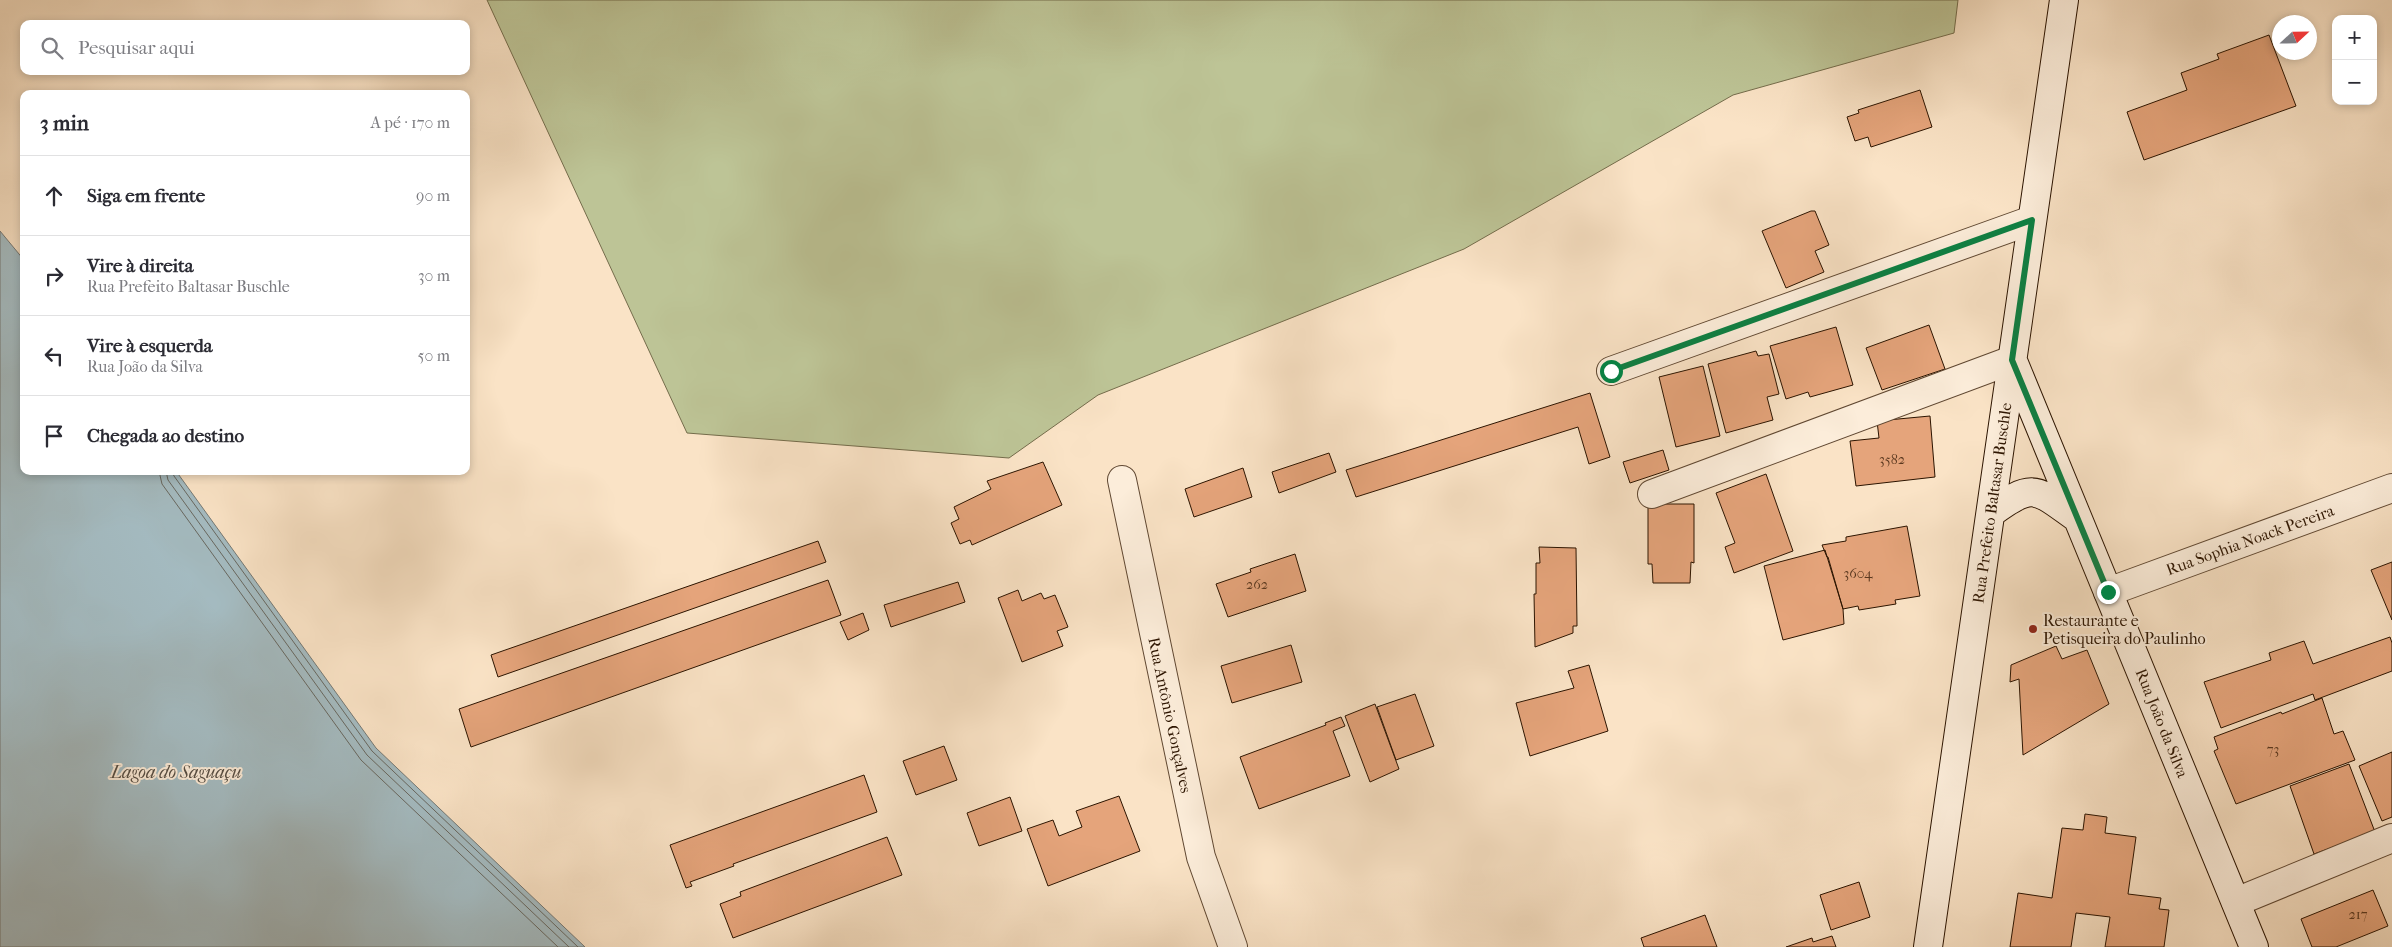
<!DOCTYPE html>
<html lang="pt">
<head>
<meta charset="utf-8">
<style>
	body { margin:0; font-family:"IM FELL French Canon",serif; background:#f2f2f3; color:#2b2b33 }
	.controls { position:absolute; right:15px; top:15px; display:grid; overflow:hidden; border-radius:10px; box-shadow:0 2px 8px #0003 }
	.controls button { width:45px; height:45px; display:grid; place-items:center; padding:0; border:0; border-bottom:1px solid #e1e1e2; background:#fff; color:#2b2b33; font:25px sans-serif }
	.compass { position:absolute; left:2272px; top:15px; width:45px; height:45px; border-radius:50%; background:#fff; box-shadow:0 2px 8px #0003; rotate:68deg }
	.stop { position:absolute; width:15px; height:15px; margin:-11px; border:4px solid #0b8043; border-radius:50%; background:#fff }
	.stop.end { background:#0b8043; border-color:#fff; box-shadow:0 1px 5px #0008 }
	.list { margin:0; padding:0; list-style:none }
	h2 { display:flex; justify-content:space-between; align-items:center; height:65px; margin:0; padding:0 20px; font-size:21px }
	h2 small { font-size:16px; font-weight:400; color:#7c7c81 }
	.list li { display:grid; grid-template-columns:32px 1fr auto; gap:15px; align-items:center; box-sizing:border-box; height:80px; padding:0 20px; border-top:1px solid #e1e1e2 }
	.list b { display:block; font-size:19px; white-space:nowrap }
	.list p { margin:0; font-size:16px; white-space:nowrap; color:#7c7c81 }
	.list em { font-size:16px; font-style:normal; color:#7c7c81 }
	.icon { flex:none; width:28px; height:28px; fill:none; stroke:currentColor; stroke-width:2; stroke-linecap:round; stroke-linejoin:round }
	.map { position:relative; flex:none; width:2392px; height:947px; overflow:hidden }
	.search { position:absolute; background:#fff; box-shadow:0 2px 8px #0003; left:20px; top:20px; width:450px; height:55px; display:flex; align-items:center; gap:12px; box-sizing:border-box; padding:0 18px; border-radius:10px; color:#7c7c81; font-size:19px }
	.panel { position:absolute; background:#fff; box-shadow:0 2px 8px #0003; left:20px; top:90px; width:450px; height:385px; border-radius:10px }
	.map>svg:first-child { display:block }
</style>
</head>
<body>
<div class="map">
<svg width="2392" height="947" viewBox="0 0 2392 947">
	<rect width="100%" height="100%" fill="#fae3c6"/>
	<filter id="stains"><feTurbulence type="fractalNoise" baseFrequency=".004" numOctaves="4"/><feColorMatrix values="0 0 0 0 .2 0 0 0 0 .09 0 0 0 0 .02 0 0 0 .5 -.17"/></filter>
	<radialGradient id="worn" r=".72"><stop offset=".6" stop-color="#630" stop-opacity="0"/><stop offset="1" stop-color="#630" stop-opacity=".3"/></radialGradient>
	<path fill="#bdc496" stroke="#746c4b" d="M487,0H1958L1954,33L1733,95L1464,249L1098,395L1009,458L687,433Z"/>
	<path fill="#a4bbc1" stroke="#747874" d="M0,231L24,260V471H176L376,748L585,947H0Z"/>
	<g fill="none" stroke-linecap="round" stroke-linejoin="round">
		<path stroke="#686860" stroke-width="1" d="M159,471L162,484L361,760L558,947
			M166,471L168,480L367,755L569,947
			M172,471L174,476L372,751L578,947"/>
	</g>
	<path fill="#e5a47b" stroke="#2c1400" d="M2269,35L2296,106L2144,160L2127,112L2187,90L2181,73L2219,59L2217,54Z
		M1920,90L1932,127L1871,147L1868,137L1855,141L1847,117L1859,113L1858,110Z
		M1811,211H1815L1829,245L1815,251L1824,272L1786,288L1762,231Z
		M1929,325L1945,369L1882,390L1866,348Z
		M1836,327L1853,385L1810,397L1808,392L1786,399L1770,346Z
		M1756,351L1758,356L1769,354L1779,394L1767,397L1773,420L1726,433L1708,364Z
		M1703,366L1720,436L1676,447L1659,377Z
		M1590,393L1610,457L1589,464L1578,427L1356,497L1346,470Z
		M1930,416L1935,477L1856,486L1850,441L1879,438L1877,421Z
		M1663,450L1669,470L1630,483L1623,462Z
		M1329,453L1336,472L1279,493L1272,472Z
		M1043,462L1062,505L972,545L970,540L960,544L951,523L959,519L954,507L991,489L987,481Z
		M1243,468L1252,497L1194,517L1185,489Z
		M1766,474L1793,551L1734,573L1725,547L1735,543L1716,493Z
		M1648,504H1694V563L1691,562L1690,583H1653L1652,564H1648Z
		M1907,526L1920,596L1895,600L1896,604L1859,610L1858,606L1843,609L1828,557H1827L1822,545L1846,541V537Z
		M818,541L826,562L498,677L491,655Z
		M1539,547L1576,548L1577,626H1573V633L1535,647L1534,594H1536V563H1540Z
		M1825,550L1843,609L1844,624L1783,640L1764,566Z
		M1295,554L1306,591L1228,617L1216,584L1251,572L1250,569Z
		M2392,562V620L2371,570Z
		M828,580L841,615L471,747L459,709Z
		M958,582L965,602L891,627L884,605Z
		M1018,590L1022,601L1041,593L1044,599L1055,595L1068,627L1057,631L1063,646L1022,662L998,598Z
		M863,613L869,630L848,640L840,622Z
		M2390,637L2392,643V671L2315,700L2313,694L2221,728L2204,682L2271,660L2269,653L2304,641L2313,664Z
		M1291,645L1302,682L1232,703L1221,666Z
		M2056,646L2062,659L2087,650L2109,704L2023,755L2019,679L2010,682L2011,665Z
		M1589,665L1608,731L1530,756L1516,703L1574,688L1568,671Z
		M1415,694L1434,746L1396,760L1377,707Z
		M2322,698L2334,734L2343,731L2355,760L2236,804L2214,751L2218,749L2214,737L2281,712L2282,714Z
		M1375,704L1399,769L1370,782L1345,716Z
		M1341,717L1345,726L1333,731L1350,776L1259,809L1240,757L1326,725L1325,723Z
		M944,746L957,780L916,795L903,761Z
		M2392,752V817L2382,821L2359,766Z
		M2349,764L2375,832L2314,854L2290,786Z
		M864,775L877,812L733,864L734,866L690,882L692,886L686,888L670,845Z
		M1119,796L1140,851L1048,886L1027,829L1053,820L1059,836L1082,827L1076,811Z
		M1010,797L1022,831L979,846L967,813Z
		M2085,814L2107,817L2105,833L2136,837L2128,894L2161,898L2159,909L2169,910L2164,947H2105L2110,917L2076,913L2071,947H2010L2018,893L2052,898L2062,828L2083,830Z
		M887,837L902,875L733,938L720,904L741,896L740,892Z
		M1859,882L1870,917L1831,930L1820,895Z
		M2373,890L2388,926L2336,947H2312L2301,919Z
		M1705,915L1717,947H1644L1641,938Z
		M1832,936L1836,947H1786L1812,938L1813,942Z"/>
	<g fill="none" stroke-linecap="round" stroke-linejoin="round">
		<g stroke="#604832" stroke-width="30">
			<path id="street" d="M1611,371L2032,220
				M1122,480L1201,857L1233,947
				M1652,494L2012,360
				M2108,592L2392,488
				M2236,902L2392,838"/>
		</g>
		<g stroke="#2c1400" stroke-width="30">
			<path id="secondary" d="M2013,361L2254,947
				M1991,513C2034,481 2036,489 2077,518
				M1928,947L2064,0"/>
		</g>
		<use href="#street" stroke="#fcedda" stroke-width="28"/>
		<use href="#secondary" stroke="#fcedda" stroke-width="28"/>
	</g>
	<g fill="none" stroke-linecap="round" stroke-linejoin="round">
		<path stroke="#0b8043" stroke-width="6" d="M1611,371L2032,220L2012,360L2108,592"/>
	</g>
	<circle fill="#8f2418" stroke="#fcedda" stroke-width="2" cx="2033" cy="629" r="5"/>
	<g text-anchor="middle" dominant-baseline="central" stroke-width="4" stroke-linejoin="round" paint-order="stroke">
		<g font-size="14" fill="#5a381f">
			<text x="1892" y="459">3582</text>
			<text x="1858" y="573">3604</text>
			<text x="1257" y="584">262</text>
			<text x="2273" y="749">73</text>
			<text x="2358" y="914">217</text>
		</g>
		<g font-size="16" fill="#2c1400" stroke="#fcedda">
			<text transform="translate(1992 503) rotate(-82)">Rua Prefeito Baltasar Buschle</text>
			<text transform="translate(2250 540) rotate(-20)">Rua Sophia Noack Pereira</text>
			<text transform="translate(1170 715) rotate(78)">Rua Antônio Gonçalves</text>
			<text transform="translate(2162 723) rotate(68)">Rua João da Silva</text>
		</g>
		<g font-size="16" fill="#2c1400" stroke="#fcedda" text-anchor="start">
			<text x="2043" y="620">Restaurante e<tspan x="2043" dy="18">Petisqueira do Paulinho</tspan></text>
		</g>
		<g font-size="18" font-style="italic" fill="#564e44" stroke="#fcedda">
			<text x="176" y="772">Lagoa do Saguaçu</text>
		</g>
	</g>
	<rect width="100%" height="100%" filter="url(#stains)"/>
	<rect width="100%" height="100%" fill="url(#worn)"/>
</svg>
<div class="controls">
<button>+</button>
<button>−</button>
</div>
<svg class="compass" viewBox="-18 -18 36 36"><path d="M0-13l5 13h-10z" fill="#e53935"/><path d="M0 13l5-13h-10z" fill="#7c7c81"/></svg>
<div class="stop" style="left:1611px;top:371px"></div>
<div class="stop end" style="left:2108px;top:592px"></div>
<div class="search"><svg class="icon" aria-label="search" viewBox="0 0 24 24"><circle cx="10" cy="10" r="6"/><path d="M15 15l6 6"/></svg>Pesquisar aqui</div>
<section class="panel">
<h2>3 min<small>A pé · 170 m</small></h2>
<ul class="list">
<li><svg class="icon" aria-label="ahead" viewBox="0 0 24 24"><path d="M12 20V5M6 11l6-6 6 6"/></svg><div><b>Siga em frente</b></div><em>90 m</em></li>
<li><svg class="icon" aria-label="right" viewBox="0 0 24 24"><path d="M7 20v-9h11M14 6l5 5-5 5"/></svg><div><b>Vire à direita</b><p>Rua Prefeito Baltasar Buschle</p></div><em>30 m</em></li>
<li><svg class="icon" aria-label="left" viewBox="0 0 24 24"><path d="M17 20v-9H6M10 6l-5 5 5 5"/></svg><div><b>Vire à esquerda</b><p>Rua João da Silva</p></div><em>50 m</em></li>
<li><svg class="icon" aria-label="arrive" viewBox="0 0 24 24"><path d="M6 21V4h12l-3 4 3 4H6"/></svg><div><b>Chegada ao destino</b></div></li>
</ul>
</section>
</div>
</body>
</html>
